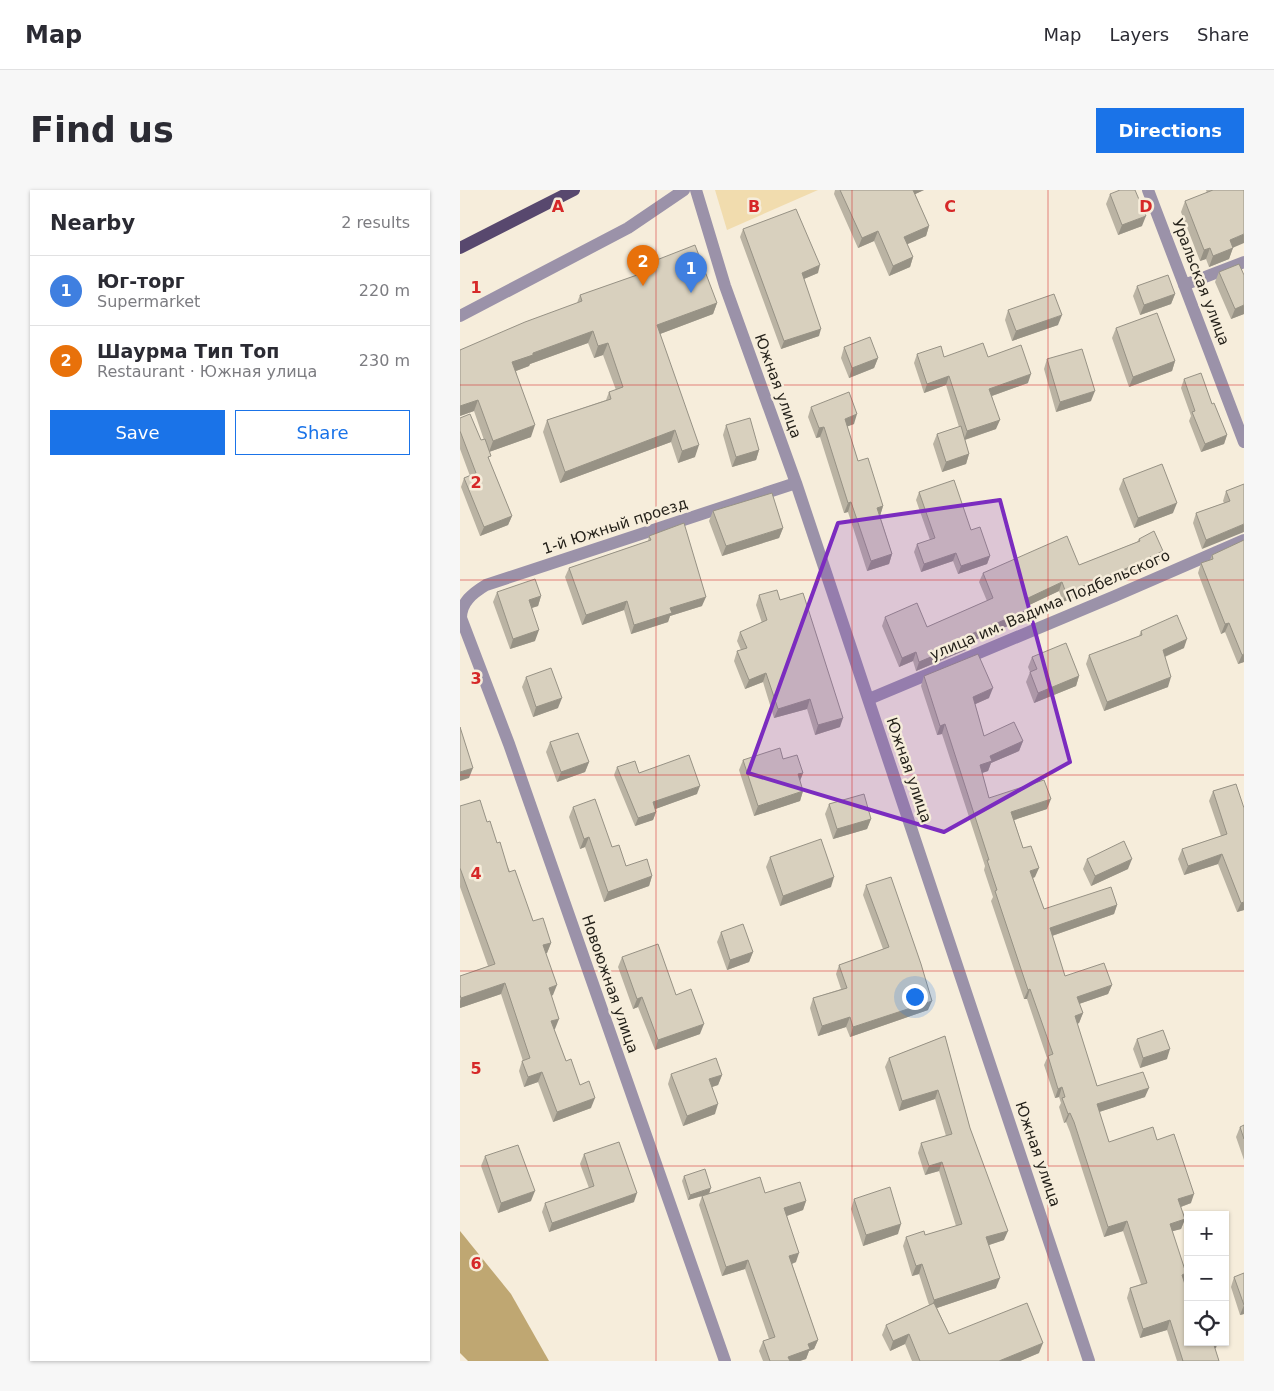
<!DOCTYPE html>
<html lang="en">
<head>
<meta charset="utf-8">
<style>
	body { margin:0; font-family:"DejaVu Sans",sans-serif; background:#f7f7f7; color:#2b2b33 }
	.controls { position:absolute; right:15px; bottom:15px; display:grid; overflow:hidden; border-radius:0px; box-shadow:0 1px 4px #0004 }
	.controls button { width:45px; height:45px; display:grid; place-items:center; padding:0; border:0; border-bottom:1px solid #e1e1e2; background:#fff; color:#2b2b33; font:25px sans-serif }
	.you { position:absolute; left:454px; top:806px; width:18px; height:18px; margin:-12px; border:4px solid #fff; border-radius:50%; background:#1a73e8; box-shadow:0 0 0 8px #1a73e833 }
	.badge { display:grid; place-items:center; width:32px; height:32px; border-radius:50%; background:#1a73e8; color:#fff; font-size:16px; font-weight:700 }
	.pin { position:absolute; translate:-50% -41px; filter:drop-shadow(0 1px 2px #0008) }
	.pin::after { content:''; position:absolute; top:26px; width:18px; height:15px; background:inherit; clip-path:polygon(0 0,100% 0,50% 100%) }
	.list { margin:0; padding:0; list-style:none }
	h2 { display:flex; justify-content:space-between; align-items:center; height:65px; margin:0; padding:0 20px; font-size:21px }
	h2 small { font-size:16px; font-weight:400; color:#7c7c81 }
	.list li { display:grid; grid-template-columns:32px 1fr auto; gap:15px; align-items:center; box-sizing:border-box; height:70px; padding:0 20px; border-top:1px solid #e1e1e2 }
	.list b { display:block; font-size:19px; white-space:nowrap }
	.list p { margin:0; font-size:16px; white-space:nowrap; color:#7c7c81 }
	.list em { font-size:16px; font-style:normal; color:#7c7c81 }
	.actions { display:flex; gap:10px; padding:15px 20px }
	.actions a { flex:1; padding:11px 0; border:1px solid #1a73e8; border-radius:0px; text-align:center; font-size:18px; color:#1a73e8 }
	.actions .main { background:#1a73e8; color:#fff }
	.icon { flex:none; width:28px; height:28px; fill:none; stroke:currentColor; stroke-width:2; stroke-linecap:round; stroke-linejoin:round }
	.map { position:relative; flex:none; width:784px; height:1171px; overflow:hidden; border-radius:0px }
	header { display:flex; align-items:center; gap:30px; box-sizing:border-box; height:70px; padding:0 25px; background:#fff; border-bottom:1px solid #e1e1e2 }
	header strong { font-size:24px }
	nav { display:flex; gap:28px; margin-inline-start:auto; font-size:18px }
	.intro { display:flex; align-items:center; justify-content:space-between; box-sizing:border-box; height:120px; padding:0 30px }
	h1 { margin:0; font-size:35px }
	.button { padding:12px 22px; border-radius:0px; background:#1a73e8; color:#fff; font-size:18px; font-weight:700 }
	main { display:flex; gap:30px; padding:0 30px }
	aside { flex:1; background:#fff; border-radius:0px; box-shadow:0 1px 4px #0004 }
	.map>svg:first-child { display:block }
</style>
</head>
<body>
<header>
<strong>Map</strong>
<nav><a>Map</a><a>Layers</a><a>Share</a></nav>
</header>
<div class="intro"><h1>Find us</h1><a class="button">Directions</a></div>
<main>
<aside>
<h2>Nearby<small>2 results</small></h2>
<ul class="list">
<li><span class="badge" style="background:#3f7fe0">1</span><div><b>Юг-торг</b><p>Supermarket</p></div><em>220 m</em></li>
<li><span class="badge" style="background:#e8710a">2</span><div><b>Шаурма Тип Топ</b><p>Restaurant · Южная улица</p></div><em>230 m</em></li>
</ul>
<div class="actions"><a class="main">Save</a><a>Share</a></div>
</aside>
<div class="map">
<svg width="784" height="1171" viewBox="0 0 784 1171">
	<rect width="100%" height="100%" fill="#f6eddb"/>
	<path fill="#f1dcae" d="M255,0H358L267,40Z"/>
	<path fill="#bfa772" d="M0,1041L51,1104L89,1171H8L0,1163Z"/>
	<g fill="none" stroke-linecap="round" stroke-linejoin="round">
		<path stroke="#9b92a9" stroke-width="12" d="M236,0L265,96L336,293L629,1171
			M688,0L784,252
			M724,95L784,72
			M0,126L168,38L224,0
			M409,509L655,406L784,350
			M265,1171L49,554L1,428C1,412 13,403 26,395L336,293"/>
		<path stroke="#58486e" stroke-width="12" d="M0,58L114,0"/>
	</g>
	<path fill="#bab3a3" d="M375,0H464L455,4L469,36L466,46L447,54L453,67L450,77L429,86L414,51L398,58L374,4Z
		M746,0H784L773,57L769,69L749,77L746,69L740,71L721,22L725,11L747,3Z
		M650,4L682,36L658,45L646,14Z
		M283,39L358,83L344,89L359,146L321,159L280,47Z
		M194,71L257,113L253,124L200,144L235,267L218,273L211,252L100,293L83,242L87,230L146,210L149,202L156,200L143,165L134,168L128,153L70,174L69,176L56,181L71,247L29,262V270L52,326L48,335L20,346L1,297L4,288L10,286L0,259V228L21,250H24L14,221L0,226V160L117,113L120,105L191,81Z
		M759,82L784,85V124L771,129L755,92Z
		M677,96L715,104L711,114L680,125L673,106Z
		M548,120L598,135L552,151L545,130Z
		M656,138L715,171L712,181L669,197L652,148Z
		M384,157L418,168L414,178L389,188L381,168Z
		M457,164L484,167H528L568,193L532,206L536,239L505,250L509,264L506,274L482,282L473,254L477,244L499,237L486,195L464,203L454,173Z
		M587,169L631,211L596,222L584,179Z
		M724,189L752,214L767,245L764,254L741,262L729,231L731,226L721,198Z
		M351,217L394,234L387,236L398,271L423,316L420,326L432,364L429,374L407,381L388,322L384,323L360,247L356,248L348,227Z
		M266,235L299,260L296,270L272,277L263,245Z
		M663,289L713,323L674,338L659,299Z
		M784,294L742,359L733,333L736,323L764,313L763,311L766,301Z
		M459,302L511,340L530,366L527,374L498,384L493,371L461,382L454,362L457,354L470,350L456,310Z
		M253,321L323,338L319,348L262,366L249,331Z
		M189,346L242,416L210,426L208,432L171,444L164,420L122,435L105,387L109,378L188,351Z
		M679,349L703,361L700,370L660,389L603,412L599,401L569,415L567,428L510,452L508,459L456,481L453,471L439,477L422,436L425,427L467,437L527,411L519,392L523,383L619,375L677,352Z
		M752,365L784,472L778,474L765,442L761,444L738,383L741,373L750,370Z
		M37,402L81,406L78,416L72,418L75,451L50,459L33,412Z
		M299,405L320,410L380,537L355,545L347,519L314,528L303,492L285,499L274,471L277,461L281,460L277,451L280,442L302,433L296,415Z
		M681,441L724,458L705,467L708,497L644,521L626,474L629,465L679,446Z
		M572,467L619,486L616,496L574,513L566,492L570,482L568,477Z
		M464,486L529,508L515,514L524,546L563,551L559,561L531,573L528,581L522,583L529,608L587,619L554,630L563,658L575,687L573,688L584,719L657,715L654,724L592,746L605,786L652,795L648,804L619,814L623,823L619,833L617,834L637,896L685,907L639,922L649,952L697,950L731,1013L721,1017L725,1029L721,1039L712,1041L723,1091L728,1152L756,1158H755L759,1171H717L707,1140L680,1148L667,1108L670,1098L681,1094L663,1041L644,1047L610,942L606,932L604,933L599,917L601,913L599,907L595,908L584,875L587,868L567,809H564L531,711L533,707L524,680L525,676L482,544L477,545L461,496Z
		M66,487L98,518L73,527L62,497Z
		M90,552L129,572L125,582L97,592L86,562Z
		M323,569L343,583L340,591L343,601L340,611L294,626L279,580L283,570Z
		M157,577L179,583L237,604L195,619L196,622L193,630L175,636L154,585Z
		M776,594L784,720L777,722L758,674L724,685L718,669L722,659L761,646L749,611L753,601Z
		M369,614L411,629L407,639L373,649L365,624Z
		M0,616L27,632L73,731L91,753L87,763H86L93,805L91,806L95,839H94L106,871L120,895L131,918L93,932L78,892L64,897L59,881L62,871H63L41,804L0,818V786L28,776L0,697Z
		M113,617L152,657L166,676L192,686L189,696L144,712L125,657L120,659L109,627Z
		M310,667L371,697L320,716L306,677Z
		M627,669L668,679L631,696L623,679Z
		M406,695L468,820L390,847L386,837L358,846L350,818L353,808L381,799L376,784L379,775L423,759L403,705Z
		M261,742L293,762L289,772L267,780L257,752Z
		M162,767L240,844L195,860L178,817L173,819L158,777Z
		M485,846L510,938L544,1050L529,1055L536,1098L477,1118L489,1144L579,1163L560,1171H452L445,1154L430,1161L422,1145L426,1135L469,1115L459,1084L452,1086L443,1056L446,1047L465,1045L496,1036L479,981L465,985L458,963L461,953L486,946L475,909L439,921L425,877L429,868Z
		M677,849L707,869L680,878L673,859Z
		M211,884L262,885L258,895L252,897L255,924L223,936L208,894Z
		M784,935V970L776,947L780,937Z
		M124,964L174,1012L89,1042L82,1022L85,1013L129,998L120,974Z
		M25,966L71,1011L38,1023L21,976Z
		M224,986L249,1004L228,1010L222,991Z
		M305,1003L346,1011L343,1020L327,1026L336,1072L332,1074L358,1150L354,1159L349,1161L346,1169L340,1171H303L299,1161L303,1151L309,1149L285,1079L262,1086L239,1015L242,1006Z
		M394,1009L438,1044L403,1056L391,1019Z
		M784,1083V1124L780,1125L771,1097L774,1087Z"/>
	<path fill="#979285" d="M451,0H464L449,7Z
		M686,26L682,36L658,45L662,35Z
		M469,36L466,46L441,57L444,47Z
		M418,41L414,51L398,58L402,48Z
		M784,44V53L770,59V50Z
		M750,58L746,69L740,71L744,60Z
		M773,58L769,69L749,77L753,66Z
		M453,67L450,77L429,86L433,76Z
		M360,75L358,83L339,91L342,83Z
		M715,104L711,114L680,125L684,115Z
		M257,113L253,124L192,147L197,135Z
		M784,115V124L771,129L775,119Z
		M602,125L598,135L552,151L556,141Z
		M361,139L359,146L321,159L324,151Z
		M133,141L128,153L70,174L69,176L48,184L52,172L73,163Z
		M148,153L143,165L134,168L138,156Z
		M418,168L414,178L389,188L392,178Z
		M715,171L712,181L669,197L673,187Z
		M571,184L568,193L526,208L529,199Z
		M489,186L486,195L464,203L467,194Z
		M635,201L631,211L596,222L600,212Z
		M18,210L14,221L0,226V216Z
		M397,224L394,234L381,239L385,229Z
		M540,230L536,239L504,250L507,241Z
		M75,235L71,247L29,262L33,251Z
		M364,237L360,247L356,248L359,238Z
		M215,240L211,252L100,293L105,282Z
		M767,245L764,254L741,262L745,254Z
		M239,255L235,267L218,273L222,261Z
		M299,260L296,270L272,277L276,267Z
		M509,264L506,274L482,282L486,272Z
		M391,312L388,322L384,323L388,313Z
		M717,313L713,323L674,338L678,328Z
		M423,316L420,326L417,318Z
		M52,326L48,335L20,346L24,337Z
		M784,334V342L742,359L746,350Z
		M323,338L319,348L262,366L266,356Z
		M703,361L700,370L660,389L603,412L606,403Z
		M496,363L493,371L461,382L464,374Z
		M432,364L429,374L407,381L411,371Z
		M530,366L527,374L498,384L501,376Z
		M602,392L599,401L563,418L566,409Z
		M81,406L78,416L65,420L69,410Z
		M246,407L242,416L210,426L208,432L171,444L174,435L210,418Z
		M167,411L164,420L122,435L126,425Z
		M570,419L567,428L510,452L508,459L456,481L459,472L509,445Z
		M769,433L765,442L761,444L765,434Z
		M79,440L75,451L50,459L53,449Z
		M727,449L724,458L699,469L703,460Z
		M456,462L453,471L439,477L442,468Z
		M784,464V472L778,474L782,465Z
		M306,483L303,492L285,499L289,490Z
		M619,486L616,496L574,513L578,503Z
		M711,487L708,497L644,521L647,512Z
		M533,498L529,508L509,517L513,507Z
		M102,508L98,518L73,527L76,517Z
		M350,509L347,519L314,528L318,519Z
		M383,528L380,537L355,545L358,535Z
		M485,534L482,544L477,545L480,536Z
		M563,551L559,561L531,573L528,581L516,585L520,575L530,566Z
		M129,572L125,582L97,592L101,582Z
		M13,578L9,588L0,591V582Z
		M343,583L339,593L338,584Z
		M240,596L237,604L190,621L193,612Z
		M343,601L340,611L294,626L298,616Z
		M591,609L587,619L548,632L551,622Z
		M196,622L193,630L175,636L178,628Z
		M411,629L407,639L373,649L377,639Z
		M129,647L125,657L120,659L124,649Z
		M762,664L758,674L724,685L728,676Z
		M672,669L668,679L631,696L635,686Z
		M579,678L575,687L567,690L570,681Z
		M192,686L189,696L144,712L148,702Z
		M374,687L371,697L320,716L323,706Z
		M784,712V720L777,722L781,713Z
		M657,715L654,724L586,748L590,738Z
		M91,753L87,763L80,765L83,755Z
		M293,762L289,772L267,780L270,770Z
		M45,793L41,804L0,818V811L1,808Z
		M97,795L93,805L85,808L89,798Z
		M652,795L648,804L613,816L617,807Z
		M570,799L567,809H564L568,800Z
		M182,807L178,817L173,819L177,809Z
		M472,811L468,820L390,847L393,837Z
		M623,823L619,833L611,836L615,826Z
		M390,827L386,837L358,846L362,836Z
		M99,829L95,839L87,842L91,831Z
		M244,834L240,844L195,860L198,850Z
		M710,859L707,869L680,878L683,868Z
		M82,882L78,892L64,897L68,887Z
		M262,885L258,895L246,899L249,889Z
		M602,897L599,907L595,908L598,899Z
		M689,898L685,907L633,924L637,914Z
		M478,900L475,909L439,921L442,911Z
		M135,908L131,918L93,932L97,922Z
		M258,914L255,924L223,936L227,926Z
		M610,923L606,932L604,933L608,924Z
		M482,972L479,981L465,985L469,976Z
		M251,998L249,1004L228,1010L230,1005Z
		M75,1001L71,1011L38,1023L41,1013Z
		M177,1003L174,1012L89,1042L92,1033Z
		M734,1004L731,1013L715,1019L718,1009Z
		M346,1011L343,1020L321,1028L324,1018Z
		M725,1029L721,1039L706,1043L710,1034Z
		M667,1031L663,1041L644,1047L648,1037Z
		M441,1034L438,1044L403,1056L406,1045Z
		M548,1041L544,1050L523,1057L526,1047Z
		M339,1063L336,1072L326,1076L329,1066Z
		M288,1070L285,1079L262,1086L266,1077Z
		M462,1074L459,1084L452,1086L456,1076Z
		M726,1083L723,1093L722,1085Z
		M540,1088L536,1098L471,1120L474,1110Z
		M784,1115V1124L780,1125Z
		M710,1130L707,1140L680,1148L683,1139Z
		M449,1144L445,1154L430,1161L433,1151Z
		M358,1150L354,1159L349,1161L346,1169L340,1171H327L328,1167L348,1154Z
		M752,1152H758L756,1158L749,1160Z
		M583,1153L579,1163L560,1171H539Z"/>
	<path fill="#d8d0be" stroke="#979285" d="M380,0H453L469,36L444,47L453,67L433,76L418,41L402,48Z
		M660,0H675L686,26L662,35L650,4Z
		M753,0H784V44L770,50L773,58L753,66L750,58L744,60L725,11Z
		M336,19L360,75L342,83L361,139L324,151L283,39Z
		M235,55L257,113L197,135L239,255L222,261L215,240L105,282L87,230L151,209L149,202L163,197L148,153L138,156L133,141L73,163V165L52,172L75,235L33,251L18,210L0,216V160L65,132L122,111L120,105L197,78L194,71Z
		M779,74L784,85V115L775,119L759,82Z
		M708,85L715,104L684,115L677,96Z
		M594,104L602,125L556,141L548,120Z
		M697,123L715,171L673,187L656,138Z
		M410,147L418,168L392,178L384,157Z
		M523,153L528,167L561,155L571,184L529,199L540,230L507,241L489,186L467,194L457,164L481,156L484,167Z
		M622,159L635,201L600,212L587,169Z
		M741,183L752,214L754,213L767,245L745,254L732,222L735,221L724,189Z
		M389,202L397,224L385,229L398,271L408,268L423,316L417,318L432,364L411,371L391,312L388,313L364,237L359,238L351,217Z
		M10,224L21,250L25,249L31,266L28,267L52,326L24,337L4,288L16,283L0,241V228Z
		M290,228L299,260L276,267L266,235Z
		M501,236L509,264L486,272L477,244Z
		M702,274L717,313L678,328L663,289Z
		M494,290L511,340L520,337L530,366L501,376L496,363L464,374L457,354L475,348L459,302Z
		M784,294V334L746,350L736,323L770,311L766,301Z
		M312,303L323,338L266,356L253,321Z
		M224,333L246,407L210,418L212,423L174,435L167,411L126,425L109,378L191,350L189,346Z
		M694,341L703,361L663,380L606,403L602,392L566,409L570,419L509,445L511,450L459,472L456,462L442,468L425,427L457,413L467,437L533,408L523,383L607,346L619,375L680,351L679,349Z
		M784,350V464L782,465L769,433L765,434L741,373L753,369L752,365Z
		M75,389L81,406L69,410L79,440L53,449L37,402Z
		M317,400L320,410L343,403L383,528L358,535L350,509L318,519L306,483L289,490L277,461L287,458L280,442L307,430L299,405Z
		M717,425L727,449L703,460L711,487L647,512L629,465L682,445L681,441Z
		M606,453L619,486L578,503L570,482L577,479L572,467Z
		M518,464L533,498L513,507L524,546L554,532L563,551L530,566L532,571L520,575L529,608L584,590L591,609L551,622L563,658L571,656L579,678L570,681L584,719L651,697L657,715L590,738L605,786L644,773L652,795L617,807L623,823L615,826L637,896L683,882L689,898L637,914L649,952L693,937L697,950L714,944L734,1004L718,1009L725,1029L710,1034L726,1083L722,1085L728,1104V1152H753L759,1171H722H723L710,1130L683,1139L670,1098L687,1093L667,1031L648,1037L614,932L610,923L608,924L602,908L605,907L602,897L598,899L588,866L593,864L570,799L568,800L535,701L537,700L527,670H529L485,534L480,536L464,486Z
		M91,478L102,508L76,517L66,487Z
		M0,537L13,578L0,582Z
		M118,543L129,572L101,582L90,552Z
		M320,558L323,569L337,565L343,583L338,584L343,601L298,616L283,570Z
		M229,565L240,596L193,612L196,622L178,628L157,577L175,571L179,583Z
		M776,594L784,618V712L781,713L762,664L728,676L722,659L767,644L753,601Z
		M404,604L411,629L377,639L369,614Z
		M135,609L152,657L159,655L166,676L187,669L192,686L148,702L129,647L124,649L113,617Z
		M20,610L27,632L30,631L37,653L40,652L49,682L55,680L73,731L83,728L91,753L83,755L97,795L89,798L99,829L91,831L106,871L111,869L120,895L129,891L135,908L97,922L82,882L68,887L62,871L70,868L45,793L1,808L0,805V786L35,774L0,678V616Z
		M361,649L374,687L323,706L310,667Z
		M664,651L672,669L635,686L627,669Z
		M431,687L461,774L472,811L393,837L390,827L362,836L353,808L387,798L379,775L429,757L406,695Z
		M283,734L293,762L270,770L261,742Z
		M198,754L216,805L231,799L244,834L198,850L182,807L177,809L162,767Z
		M703,840L710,859L683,868L677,849Z
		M485,846L510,938L548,1041L526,1047L540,1088L474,1110L462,1074L456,1076L446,1047L464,1041L465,1045L502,1034L482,972L469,976L461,953L492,944L478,900L442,911L429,868Z
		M256,868L262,885L249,889L258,914L227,926L211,884Z
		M784,935V949L780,937Z
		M159,952L177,1003L92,1033L85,1013L134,996L124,964Z
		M58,955L75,1001L41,1013L25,966Z
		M245,979L251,998L230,1005L224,986Z
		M300,987L305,1003L340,992L346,1011L324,1018L339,1063L329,1066L358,1150L348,1154L350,1159L328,1167L330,1171H310L303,1151L315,1147L288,1070L266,1077L242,1006Z
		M430,997L441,1034L406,1045L394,1009Z
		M784,1083V1115L774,1087Z
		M474,1113L489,1144L567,1113L583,1153L539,1171H460L449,1144L433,1151L426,1135Z"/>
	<path fill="#7b2cbf" fill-opacity="0.2" stroke="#7b2cbf" stroke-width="4" stroke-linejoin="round" d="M540,310L610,572L484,642L288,583L378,333Z"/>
	<path fill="none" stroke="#d62828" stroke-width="1" stroke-opacity="0.55" d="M196,0V1171M392,0V1171M588,0V1171M0,195H784M0,390H784M0,585H784M0,781H784M0,976H784"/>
	<g text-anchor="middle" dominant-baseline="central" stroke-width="5" stroke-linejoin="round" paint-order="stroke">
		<g font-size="15" fill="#221f18" stroke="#f6eddb">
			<text transform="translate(741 92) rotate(69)">Уральская улица</text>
			<text transform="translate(318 196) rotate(70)">Южная улица</text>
			<text transform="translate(155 336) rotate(-18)">1-й Южный проезд</text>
			<text transform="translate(590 415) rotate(-23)">улица им. Вадима Подбельского</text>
			<text transform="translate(449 580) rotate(71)">Южная улица</text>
			<text transform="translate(150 794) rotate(71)">Новоюжная улица</text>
			<text transform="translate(578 964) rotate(71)">Южная улица</text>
		</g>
	</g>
	<g font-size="16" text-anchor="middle" font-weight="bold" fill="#d62828" stroke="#f6eddb" stroke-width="5" stroke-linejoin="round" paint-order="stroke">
		<text x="98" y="22">A</text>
		<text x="294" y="22">B</text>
		<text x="490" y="22">C</text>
		<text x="686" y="22">D</text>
		<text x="16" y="103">1</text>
		<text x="16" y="298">2</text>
		<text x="16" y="494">3</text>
		<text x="16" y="689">4</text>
		<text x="16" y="884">5</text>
		<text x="16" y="1079">6</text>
	</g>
</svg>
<div class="controls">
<button>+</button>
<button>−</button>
<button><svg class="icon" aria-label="locate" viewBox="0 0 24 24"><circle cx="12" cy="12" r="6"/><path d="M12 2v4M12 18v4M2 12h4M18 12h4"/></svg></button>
</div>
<div class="you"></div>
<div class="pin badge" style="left:231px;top:103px;background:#3f7fe0">1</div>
<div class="pin badge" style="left:183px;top:96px;background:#e8710a">2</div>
</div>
</main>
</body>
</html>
